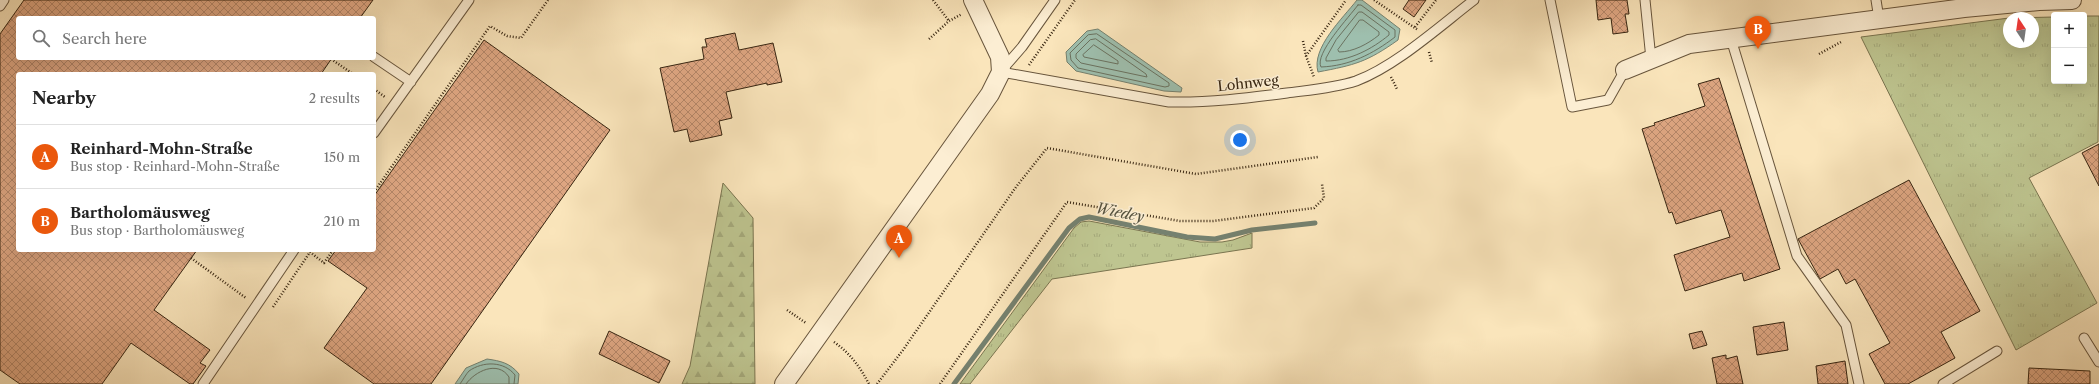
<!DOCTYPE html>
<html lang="en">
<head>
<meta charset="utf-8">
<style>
	body { margin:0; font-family:"Libre Caslon Text",serif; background:#f6f6f6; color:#222 }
	.controls { position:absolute; right:12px; top:12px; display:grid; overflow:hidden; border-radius:4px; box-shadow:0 4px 16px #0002 }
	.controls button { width:36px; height:36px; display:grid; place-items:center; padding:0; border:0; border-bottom:1px solid #e0e0e0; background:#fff; color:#222; font:20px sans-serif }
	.compass { position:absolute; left:2003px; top:12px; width:36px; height:36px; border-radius:50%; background:#fff; box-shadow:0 4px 16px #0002; rotate:347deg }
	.you { position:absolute; left:1240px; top:140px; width:14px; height:14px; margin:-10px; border:3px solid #fff; border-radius:50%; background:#1a73e8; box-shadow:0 0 0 6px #1a73e833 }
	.badge { display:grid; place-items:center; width:26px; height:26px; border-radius:50%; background:#ea580c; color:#fff; font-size:13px; font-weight:700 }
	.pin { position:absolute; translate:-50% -33px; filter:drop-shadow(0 1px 2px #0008) }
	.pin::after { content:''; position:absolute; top:21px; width:14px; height:12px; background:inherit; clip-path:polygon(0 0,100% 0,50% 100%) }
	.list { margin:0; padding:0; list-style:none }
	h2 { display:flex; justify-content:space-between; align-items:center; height:52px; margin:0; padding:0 16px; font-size:17px }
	h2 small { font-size:13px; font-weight:400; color:#767676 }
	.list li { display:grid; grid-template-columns:26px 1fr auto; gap:12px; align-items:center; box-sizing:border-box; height:64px; padding:0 16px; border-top:1px solid #e0e0e0 }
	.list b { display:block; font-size:15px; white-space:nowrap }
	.list p { margin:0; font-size:13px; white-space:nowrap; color:#767676 }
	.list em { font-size:13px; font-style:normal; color:#767676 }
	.icon { flex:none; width:22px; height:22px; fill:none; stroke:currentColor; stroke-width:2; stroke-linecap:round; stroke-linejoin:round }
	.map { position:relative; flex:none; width:2099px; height:384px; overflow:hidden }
	.search { position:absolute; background:#fff; box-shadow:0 4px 16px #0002; left:16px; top:16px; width:360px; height:44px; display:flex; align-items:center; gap:10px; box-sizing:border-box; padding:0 14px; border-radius:4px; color:#767676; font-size:15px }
	.panel { position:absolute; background:#fff; box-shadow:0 4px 16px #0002; left:16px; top:72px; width:360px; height:180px; border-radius:4px }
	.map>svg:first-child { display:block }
</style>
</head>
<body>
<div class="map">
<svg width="2099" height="384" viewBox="0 0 2099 384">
	<defs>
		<pattern id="grass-tufts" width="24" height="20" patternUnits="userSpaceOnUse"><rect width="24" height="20" fill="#bec590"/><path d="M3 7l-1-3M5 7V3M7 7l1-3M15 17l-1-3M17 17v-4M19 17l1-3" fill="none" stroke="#a4a97b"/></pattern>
		<pattern id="forest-firs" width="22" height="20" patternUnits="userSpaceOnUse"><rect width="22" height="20" fill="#bec590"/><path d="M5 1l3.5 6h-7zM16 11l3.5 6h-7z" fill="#a4a97b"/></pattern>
		<pattern id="building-cross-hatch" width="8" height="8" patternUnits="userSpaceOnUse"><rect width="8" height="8" fill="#dea682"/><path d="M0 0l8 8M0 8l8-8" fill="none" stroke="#b58769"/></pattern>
	</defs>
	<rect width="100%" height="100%" fill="#fae5bb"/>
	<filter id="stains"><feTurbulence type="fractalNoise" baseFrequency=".005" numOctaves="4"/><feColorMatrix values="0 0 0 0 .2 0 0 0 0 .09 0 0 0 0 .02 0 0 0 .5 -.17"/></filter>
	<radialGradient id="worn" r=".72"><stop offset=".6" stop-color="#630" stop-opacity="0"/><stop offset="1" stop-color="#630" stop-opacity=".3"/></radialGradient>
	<path fill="url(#grass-tufts)" stroke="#7a7550" d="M2084,16H2099L2098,142L2029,178L2097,303L2016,350L1861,37L2009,18V42H2033V18H2010L2054,17V81H2084Z
		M1089,221L1200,242H1222L1233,240L1252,233V248L1052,279L970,384H960L1074,228L1081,222Z"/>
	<path fill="url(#forest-firs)" stroke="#7a7550" d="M723,183L753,218L755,384H682L690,366Z"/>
	<path fill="#9ebfae" stroke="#75816f" d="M1357,0H1362L1400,29L1398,40C1367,62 1355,65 1318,72C1311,48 1343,18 1357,0Z
		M1098,29L1182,88L1181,92L1164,91L1076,71L1067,62L1066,52L1087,31Z
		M487,359C501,361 510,363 519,374L518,384H455L466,368Z"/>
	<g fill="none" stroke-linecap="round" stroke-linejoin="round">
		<path stroke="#6a7260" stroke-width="1" d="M1358,5H1361L1395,30V37C1373,54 1349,66 1321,67C1314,54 1350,16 1358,5Z
			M1359,12H1362L1389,32V35C1372,49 1350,61 1326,61V58L1336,40Z
			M1360,20H1363L1379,32V35C1368,44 1353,52 1339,52L1338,50Z
			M1097,34L1169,83V86L1165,87L1078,68L1071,60L1070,53L1088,35Z
			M1096,39L1146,74L1147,77L1081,63L1076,58V54L1090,40Z
			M1094,45L1118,61V64L1084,57L1083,55Z
			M460,384C463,380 466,374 469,371C483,361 504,361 515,375L514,384
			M466,384C475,371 498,360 509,377V384"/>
		<path stroke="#75816f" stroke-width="5" d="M954,384L1069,228L1080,219L1089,217L1187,237L1215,239L1252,230L1315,223"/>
	</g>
	<path fill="url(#building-cross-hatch)" stroke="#372511" d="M24,0H373L360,18H18V58H332L321,74H18V250H197L154,310L210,350L200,363L206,366L193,384H190L131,343L102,384H20L0,370V34Z
		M1409,0H1426L1414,17L1403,9Z
		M1596,0H1627L1629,14H1625L1628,32L1613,34L1611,18L1598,20Z
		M735,33L739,50L773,43L782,82L767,85V83L726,92L732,118L719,121L722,135L690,142L687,129L674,132L660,68L704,59L702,47H707L705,39Z
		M484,40L610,130L431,384H374L324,348L367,288L328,261L336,250H374V196Z
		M1719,78L1780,269L1744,281L1742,273L1685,291L1674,255L1730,237L1721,210L1676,224L1672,212L1669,213L1642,129L1655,125L1654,123L1705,106L1698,84Z
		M2099,144V186L2082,153Z
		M1909,180L1980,311L1941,332L1955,358L1908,384H1885L1869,354L1890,343L1855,279L1846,284L1838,269L1820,279L1798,239Z
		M1784,322L1788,350L1757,355L1753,327Z
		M609,331L670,361L659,383L599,354Z
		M1702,331L1707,345L1693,349L1689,334Z
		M1726,355V359L1737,356L1743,384H1717L1712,358Z
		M1845,361L1848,384H1818L1816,366Z
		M2029,368L2090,371V384H2028Z"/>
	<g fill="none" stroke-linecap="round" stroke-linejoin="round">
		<g stroke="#68553c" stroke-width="11">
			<path id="service" d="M1550,0L1572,107L1608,100L1625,70
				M1645,0L1651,59
				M1876,0L1879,19
				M0,6L4,0
				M1731,39L1797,256L1846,325L1859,384
				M374,57L411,82
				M1001,71L1022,47L1055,0
				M1001,72L1169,102C1208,103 1248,98 1287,93C1310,90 1335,88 1356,81C1396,66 1440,26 1474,0
				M374,133L469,0
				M2084,338L2099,362
				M203,384L294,250
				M1943,384L1997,351"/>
		</g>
		<g stroke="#68553c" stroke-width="20">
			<path id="minor" d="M1625,70L1689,44L1964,8L2039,1L2072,0
				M784,384L990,94L1001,72L1000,57L973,0"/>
		</g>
		<path stroke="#372511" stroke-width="2.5" stroke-dasharray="1 2" stroke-linecap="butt" d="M933,0L949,21
			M1374,0L1418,30
			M1415,27L1436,0
			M929,39L949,21L962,14
			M1303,41L1306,56L1314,77
			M1429,52L1432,63
			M1819,54L1841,42
			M1306,56L1346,0
			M331,59L353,74
			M1029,65L1075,0
			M1391,77L1397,89
			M374,89L385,97
			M374,192L490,26L507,36L521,38L548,0
			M191,258L246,298
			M273,307L310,252L324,263L333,250
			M787,310L806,323
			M834,342C850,353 860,367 869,384
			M877,384L903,350L1016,187L1047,148L1196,174L1318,157
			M940,384L1067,202L1180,221H1213L1314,208L1324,198L1322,184"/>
		<use href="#service" stroke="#fceed3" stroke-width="9"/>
		<use href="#minor" stroke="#fceed3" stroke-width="18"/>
	</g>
	<g text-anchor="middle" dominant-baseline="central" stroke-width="3" stroke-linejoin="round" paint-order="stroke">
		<g font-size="14" fill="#372511" stroke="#fceed3">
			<text transform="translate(1248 83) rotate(-6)">Lohnweg</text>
		</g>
		<g font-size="15" font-style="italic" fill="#565340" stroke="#fceed3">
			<text transform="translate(1120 212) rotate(11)">Wiedey</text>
		</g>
	</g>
	<rect width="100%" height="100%" filter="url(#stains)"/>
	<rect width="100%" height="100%" fill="url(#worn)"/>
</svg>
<div class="controls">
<button>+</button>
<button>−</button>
</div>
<svg class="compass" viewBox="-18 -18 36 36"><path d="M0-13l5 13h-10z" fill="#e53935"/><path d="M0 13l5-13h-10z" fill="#767676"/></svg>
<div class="you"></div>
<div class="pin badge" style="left:899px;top:258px">A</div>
<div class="pin badge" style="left:1758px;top:49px">B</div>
<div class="search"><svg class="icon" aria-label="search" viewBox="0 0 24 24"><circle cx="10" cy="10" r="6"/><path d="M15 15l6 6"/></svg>Search here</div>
<section class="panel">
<h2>Nearby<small>2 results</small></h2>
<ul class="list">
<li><span class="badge">A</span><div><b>Reinhard-Mohn-Straße</b><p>Bus stop · Reinhard-Mohn-Straße</p></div><em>150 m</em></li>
<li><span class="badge">B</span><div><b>Bartholomäusweg</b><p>Bus stop · Bartholomäusweg</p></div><em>210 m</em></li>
</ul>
</section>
</div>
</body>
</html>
